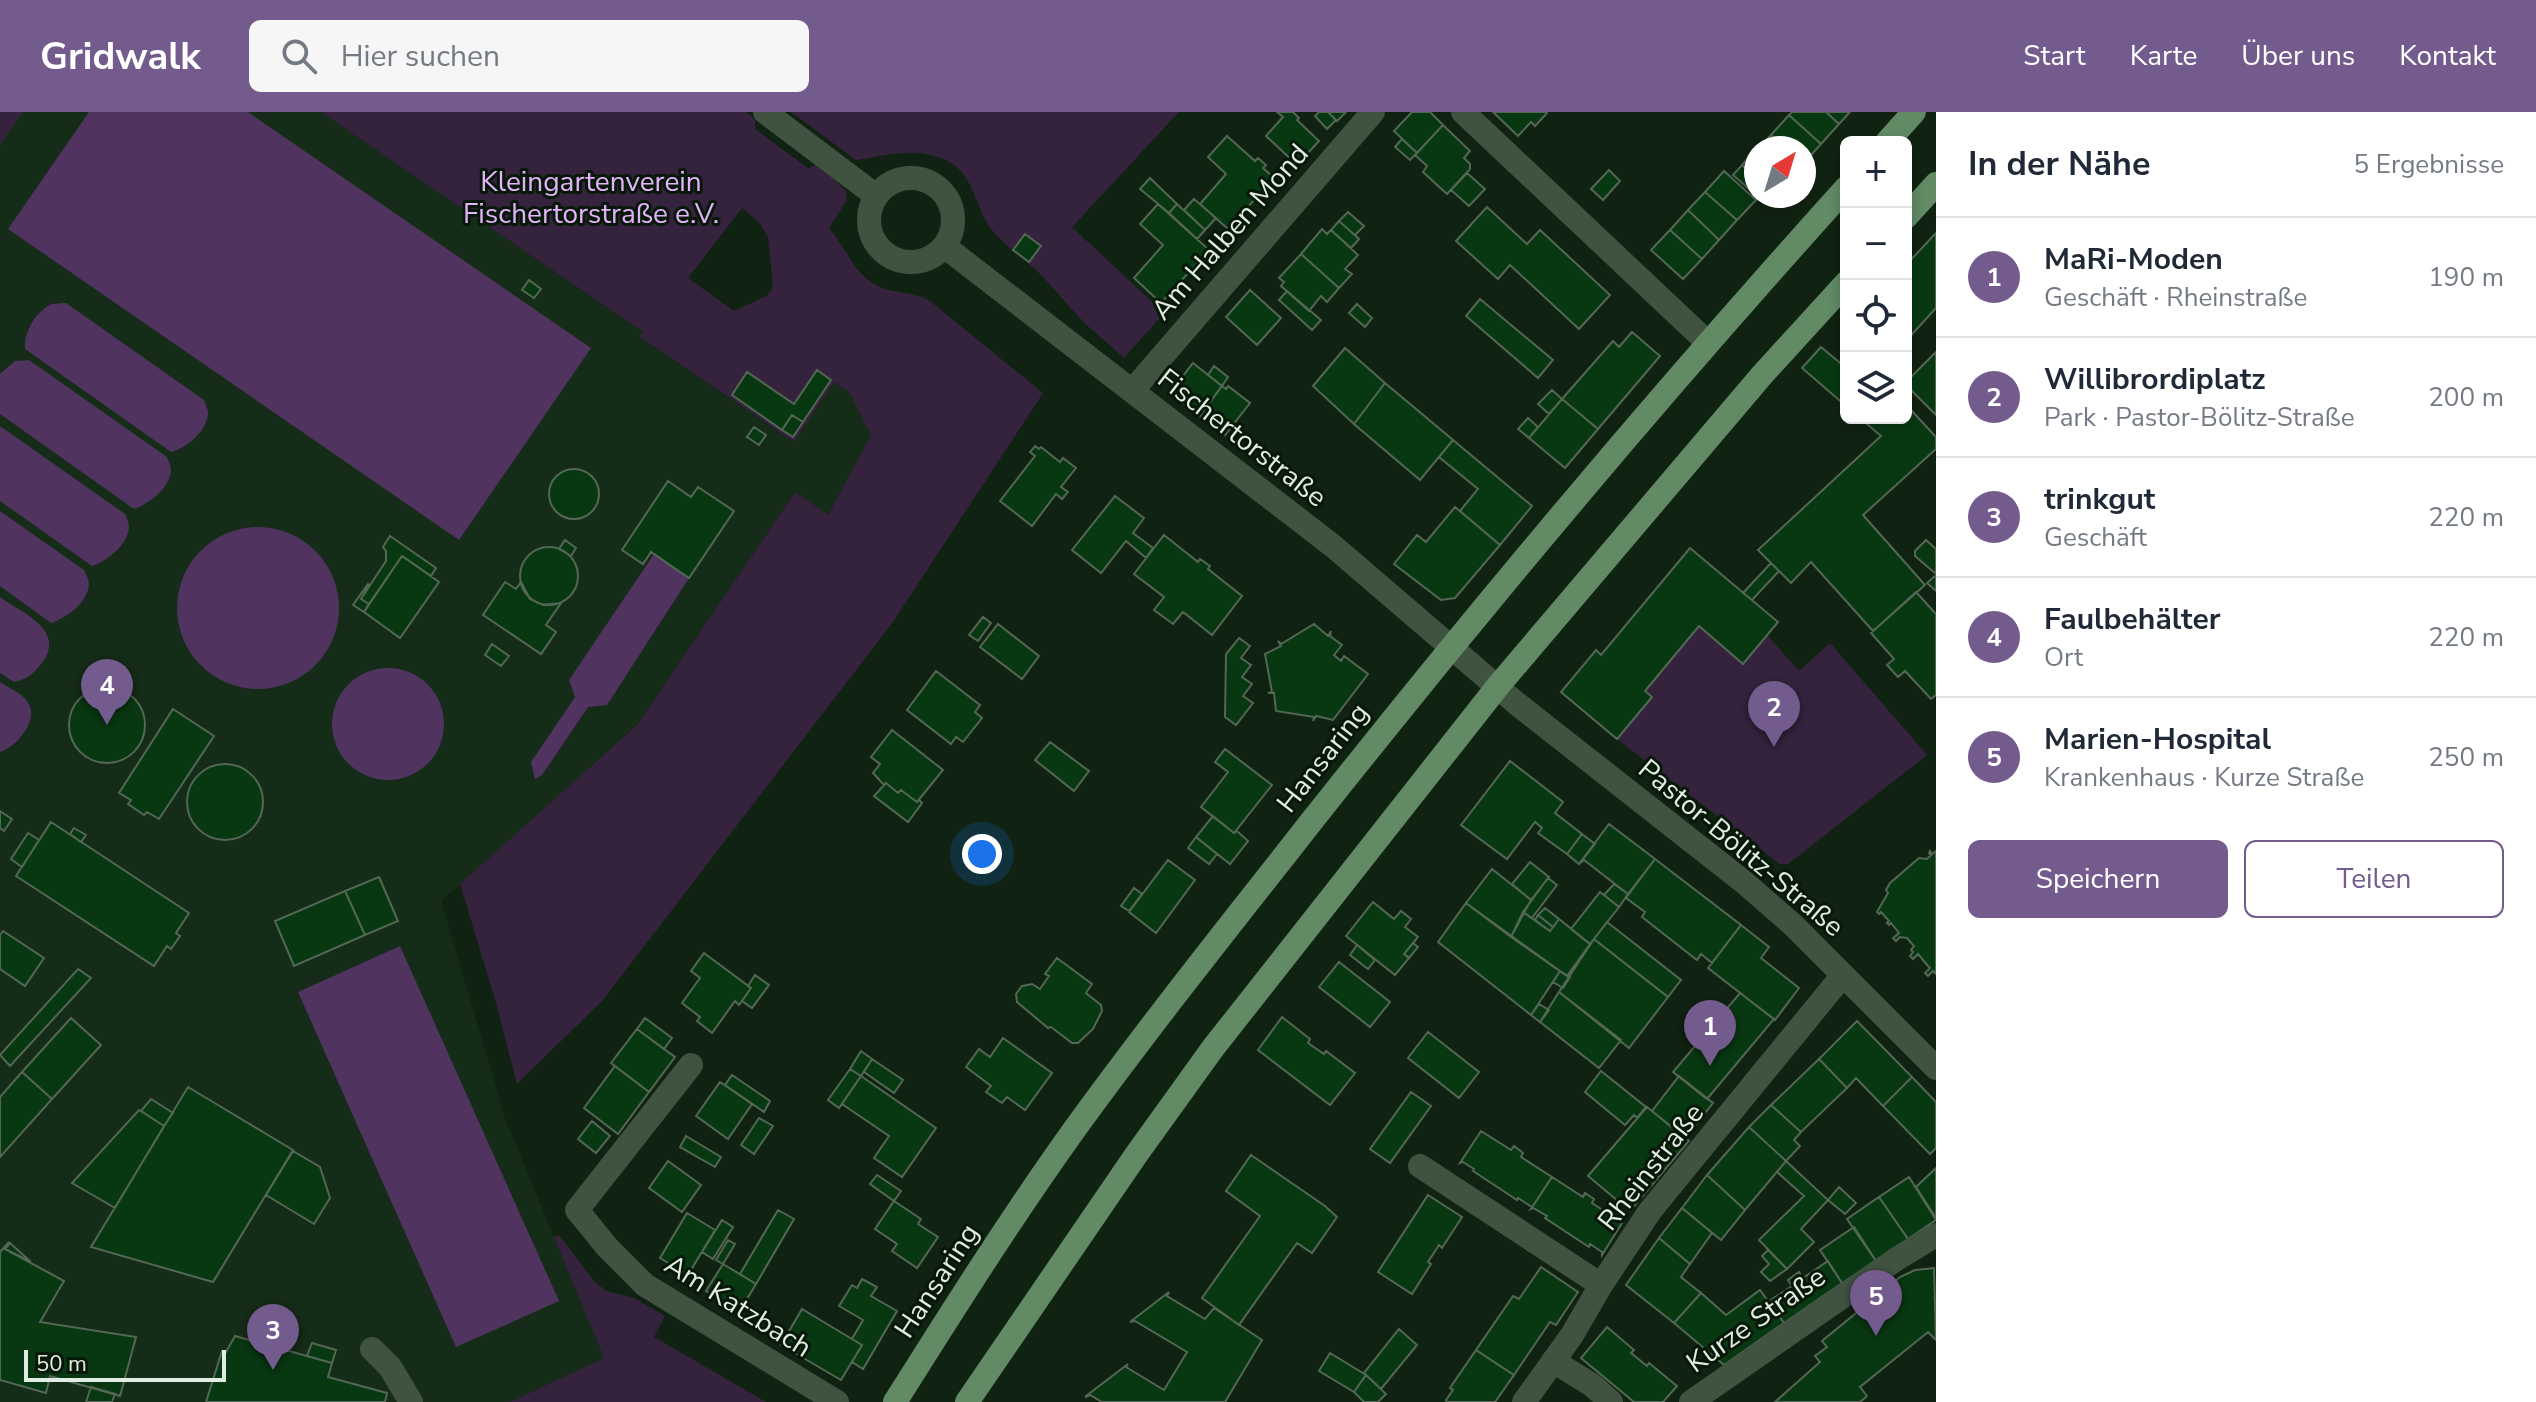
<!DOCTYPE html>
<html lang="de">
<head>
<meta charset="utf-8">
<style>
	body { margin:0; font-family:"Nunito Sans",sans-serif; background:#f6f6f7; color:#1f2937 }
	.controls { position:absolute; right:24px; top:24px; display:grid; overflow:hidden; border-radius:12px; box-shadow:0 4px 12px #0003 }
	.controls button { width:72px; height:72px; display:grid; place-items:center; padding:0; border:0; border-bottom:2px solid #e0e1e3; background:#fff; color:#1f2937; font:40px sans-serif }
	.compass { position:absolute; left:1744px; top:24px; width:72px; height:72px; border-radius:50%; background:#fff; box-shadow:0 4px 12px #0003; rotate:38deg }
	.scale { position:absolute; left:24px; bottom:20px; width:202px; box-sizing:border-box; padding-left:8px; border:4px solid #e1ece2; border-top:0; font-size:22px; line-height:28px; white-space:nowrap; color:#e1ece2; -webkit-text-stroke:6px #071809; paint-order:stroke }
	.you { position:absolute; left:982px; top:742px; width:28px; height:28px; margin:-20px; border:6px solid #fff; border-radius:50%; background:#1a73e8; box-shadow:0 0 0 12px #1a73e833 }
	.badge { display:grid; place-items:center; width:52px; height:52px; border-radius:50%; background:#735c8d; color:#fff; font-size:26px; font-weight:700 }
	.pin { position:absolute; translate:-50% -66px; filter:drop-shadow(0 2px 4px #0008) }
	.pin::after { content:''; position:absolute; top:42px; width:28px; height:24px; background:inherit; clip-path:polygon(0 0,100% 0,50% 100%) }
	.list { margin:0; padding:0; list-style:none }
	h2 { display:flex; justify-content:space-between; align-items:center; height:104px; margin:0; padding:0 32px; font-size:34px }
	h2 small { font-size:26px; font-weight:400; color:#747a83 }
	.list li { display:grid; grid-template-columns:52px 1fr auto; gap:24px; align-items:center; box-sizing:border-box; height:120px; padding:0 32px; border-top:2px solid #e0e1e3 }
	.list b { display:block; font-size:30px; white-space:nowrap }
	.list p { margin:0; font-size:26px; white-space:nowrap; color:#747a83 }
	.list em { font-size:26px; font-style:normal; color:#747a83 }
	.actions { display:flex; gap:16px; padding:24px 32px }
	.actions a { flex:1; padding:18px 0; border:2px solid #735c8d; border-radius:12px; text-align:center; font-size:28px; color:#735c8d }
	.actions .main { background:#735c8d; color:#fff }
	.icon { flex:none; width:44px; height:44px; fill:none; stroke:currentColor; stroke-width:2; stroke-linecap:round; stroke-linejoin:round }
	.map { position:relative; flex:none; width:1936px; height:1290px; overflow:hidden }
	header { display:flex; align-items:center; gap:48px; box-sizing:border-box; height:112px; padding:0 40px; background:#735c8d; color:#fff }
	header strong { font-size:38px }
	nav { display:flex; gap:44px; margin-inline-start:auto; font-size:28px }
	.search { width:560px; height:72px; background:#f6f6f7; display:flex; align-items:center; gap:20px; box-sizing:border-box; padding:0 28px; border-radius:12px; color:#747a83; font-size:30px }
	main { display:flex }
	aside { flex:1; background:#fff }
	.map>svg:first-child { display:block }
</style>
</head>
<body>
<header>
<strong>Gridwalk</strong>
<div class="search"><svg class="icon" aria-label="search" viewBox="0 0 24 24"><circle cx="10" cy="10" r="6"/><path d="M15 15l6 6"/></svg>Hier suchen</div>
<nav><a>Start</a><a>Karte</a><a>Über uns</a><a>Kontakt</a></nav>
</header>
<main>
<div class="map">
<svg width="1936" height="1290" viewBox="0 0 1936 1290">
	<rect width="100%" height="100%" fill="#102212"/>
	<path fill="#152c18" d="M0,0H321L644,221L641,226L793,330L834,270L849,280L871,323L828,403L794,381L638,612L441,789L506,1009L604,1246L510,1290H0Z"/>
	<path fill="#35233e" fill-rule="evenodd" d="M0,0H23L0,33Z
		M321,0H746L755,7V17L808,56L818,52L846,79L847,88L829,116C846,135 853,161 876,173C894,183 912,178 930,189L1043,281L893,510L602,889L517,972L497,894L460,772L638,612L795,380L828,403L871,323L849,280L834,270L794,330L640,225L643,220ZM742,96L759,110L768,125L773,174L767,184L734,199L688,166Z
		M791,0H1179L1072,115L1164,201L1124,246C1109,232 1092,219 1078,204C1064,190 1052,173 1037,159C1022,145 1005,134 992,118C976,98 975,66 951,51C921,33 888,43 856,48Z
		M1699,514L1743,551L1767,523L1799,559L1830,531L1927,643L1788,752H1780L1617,627L1652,586L1645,579Z
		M560,1124L594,1169L606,1179L634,1186L665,1204L654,1225L766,1290H510L604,1246L554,1125Z"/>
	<path fill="#51335f" d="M89,0H248L591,236L459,428L8,117Z
		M66,191L204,288C205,292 208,297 208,301C207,320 186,336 171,340L25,237C23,222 36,198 52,192C53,192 65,191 66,191Z
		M29,248L167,345C168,349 171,353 171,358C170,376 149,392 134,397L0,302V262L15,249Z
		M0,314L125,402C126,406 129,410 129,415C128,433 107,449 92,454L0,389Z
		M0,399L84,458C86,463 89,467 89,472C88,490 67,506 51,511L0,474Z
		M177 496a81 81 0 1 1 162 0a81 81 0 1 1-162 0Z
		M654,442L689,466L607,593L588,595L542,663L535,667L531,650L575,585L569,568Z
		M0,485C22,501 64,517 44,548C36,560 28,567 14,570L0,561Z
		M332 612a56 56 0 1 1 112 0a56 56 0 1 1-112 0Z
		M0,570C8,575 21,581 27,589C41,606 17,635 0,640Z
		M400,834L559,1189L456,1235L298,880Z"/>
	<path fill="#083812" stroke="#536754" stroke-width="2" d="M1277,0H1293L1299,6L1297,8L1319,29L1297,53L1266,24L1283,5Z
		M1319,0H1328L1336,8L1327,17L1315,4Z
		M1328,0H1346L1337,9Z
		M1412,0H1430L1443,13L1417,41L1394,19Z
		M1493,0H1546L1547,1L1535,14L1531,10L1518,24Z
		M1792,0H1826L1839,12L1821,32L1789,3Z
		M1826,0H1850L1839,12Z
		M1789,3L1821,32L1804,51V36H1786L1771,23Z
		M1443,13L1470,39L1464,46L1470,52V57L1447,82L1423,60L1427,54L1415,43Z
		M1771,23L1786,36H1759Z
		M1227,24L1255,49L1258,46L1266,53L1263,56L1274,66L1228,117L1200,92L1226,62L1208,45Z
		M1402,27L1417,41L1410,48L1395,35Z
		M1749,45L1756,51V67L1742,53Z
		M1742,53L1756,67L1749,77L1733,63Z
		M1609,58L1620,69L1603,88L1591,77Z
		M1724,59L1756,88L1737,108L1705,80Z
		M1467,61L1485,77L1469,94L1451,78Z
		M1150,66L1177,92L1169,101L1140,77Z
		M1705,80L1737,108L1719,128L1688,98Z
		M1194,87L1216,106L1205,118L1184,98Z
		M1158,92L1209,138L1161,191L1134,166L1163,133L1140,112Z
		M1177,92L1205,118L1197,127L1169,101Z
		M1487,95L1527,132L1540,118L1610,183L1579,217L1510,153L1498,167L1456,129Z
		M1688,98L1719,128L1702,147L1670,118Z
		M1348,100L1364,114L1355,123L1359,127L1339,109Z
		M1339,109L1359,127L1351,136L1331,118Z
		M1322,117L1327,122L1331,118L1358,143L1345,157L1352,162L1339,176L1301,142Z
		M1670,118L1702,147L1683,167L1651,138Z
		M1936,121V196L1906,229V153Z
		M1025,122L1041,134L1029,150L1013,138Z
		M1301,142L1339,176L1327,190L1321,184L1309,199L1281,174L1284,170L1279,166Z
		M529,168L541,177L534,186L522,178Z
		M1250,178L1281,206L1257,233L1226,205Z
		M1287,179L1321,208L1312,218L1279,188Z
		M1480,187L1553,248L1538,266L1466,204Z
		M1357,192L1372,206L1365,215L1349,201Z
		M1632,220L1660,244L1598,317L1562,287L1613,229L1619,235Z
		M1821,235L1846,256V294L1802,256Z
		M1345,236L1385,271L1354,312L1313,274Z
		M1936,240V303L1906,273V270Z
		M1193,251L1222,274L1200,304L1170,281Z
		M1214,254L1228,265L1222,274L1208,263Z
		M817,258L831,268L803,310L792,303L782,318L732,283L747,260L794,292Z
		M1385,271L1453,328L1420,368L1354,312Z
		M1222,274L1226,277L1228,274L1250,291L1225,323L1200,304Z
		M1552,278L1562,287L1549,302L1538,292Z
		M1562,287L1598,317L1565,356L1529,326Z
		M1911,298L1936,325V337L1863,403L1925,473L1873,519L1811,450L1791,471L1758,438L1881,324L1860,306H1906V302Z
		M792,303L803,310L793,325L782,318Z
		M1528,306L1538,315L1529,326L1518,317Z
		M754,315L766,323L759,333L747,325Z
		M1453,328L1532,394L1500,433L1460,399L1478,377L1439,345Z
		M1035,334L1039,337L1041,335L1060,350L1063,346L1076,356L1061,375L1068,380L1062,387L1056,382L1032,414L1000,389L1035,344L1030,340Z
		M549 382a25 25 0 1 1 50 0a25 25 0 1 1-50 0Z
		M668,369L691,385L698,375L734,399L689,466L651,440L643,452L622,438Z
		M1115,384L1144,406L1133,421L1153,436L1146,446L1126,429L1101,461L1072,438Z
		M1455,395L1500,433L1455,486L1441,488L1394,452L1417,423L1426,430Z
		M1164,423L1198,450L1200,447L1210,454L1208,457L1242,484L1212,523L1183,500L1173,512L1154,498L1164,485L1134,462Z
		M390,424L436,456L431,464L402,444L369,492L361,487L386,449V439L383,435Z
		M565,428L576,436L571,444L559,437Z
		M1926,428L1936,437V462L1915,444V439Z
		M520 464a29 29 0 1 1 58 0a29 29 0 1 1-58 0Z
		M1690,436L1778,510L1743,552L1699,514L1645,579L1652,585L1617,627L1561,580L1596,538L1601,543Z
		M402,444L439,470L400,526L364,500Z
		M1771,451L1779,459L1752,488L1743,481Z
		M1936,463V479L1927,471Z
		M505,470L516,477L521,470L530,487L543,493L561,491L546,513L556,520L541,542L483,503Z
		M368,472L369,473L361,487L369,492L364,500L353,493Z
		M1916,480L1936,502V583L1931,587L1905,559L1898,565L1887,553L1894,547L1871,521Z
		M983,505L991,511L978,529L969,523Z
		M998,512L1039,544L1022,567L980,535Z
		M1314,512L1328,524L1331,519L1330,524L1342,533L1334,543L1341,549L1344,544L1368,562L1333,608L1316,604L1313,609L1314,605L1276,599L1274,581H1268L1272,580L1265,542L1281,534L1278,529L1281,532Z
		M1239,526L1250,534L1241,546L1251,553L1242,565L1252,572L1243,584L1253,591L1236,613L1225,605L1226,542Z
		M492,532L509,544L501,554L485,543Z
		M936,559L980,593L975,600L982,606L963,630L956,625L951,632L907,598Z
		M69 613a38 38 0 1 1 76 0a38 38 0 1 1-76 0Z
		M173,597L214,624L159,707L147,700L144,703L128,692L131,688L119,681Z
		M892,618L943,658L917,690L901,678L898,681L886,671L884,673L873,661L880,652L871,645Z
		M1050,630L1089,659L1074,679L1035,648Z
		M1225,637L1272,673L1234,721L1201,695L1228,660L1215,650Z
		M1510,649L1563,690L1555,701L1582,722L1567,742L1538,721L1542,716L1535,710L1507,747L1461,713Z
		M187 690a38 38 0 1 1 76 0a38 38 0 1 1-76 0Z
		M886,671L898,681L901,678L917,690L919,688L922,691L908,710L874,684Z
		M0,699L12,707L4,719L0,716Z
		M1213,704L1234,721L1237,719L1248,729L1230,752L1196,725Z
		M51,710L189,801L176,821L180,824L171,837L167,834L154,854L16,764Z
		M1609,712L1655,747L1628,782L1584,748L1579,752Z
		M74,716L86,723L81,730L70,722Z
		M28,721L39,728L22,755L11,747Z
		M1582,722L1595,732L1579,752L1567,742Z
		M1196,725L1217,742L1209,752L1188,736Z
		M1930,739L1932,742L1936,739V862L1933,859L1928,864L1925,861L1930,856L1928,854L1918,842L1913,847L1910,844L1913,840L1911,838L1914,834L1907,826L1900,825L1896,829L1893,826L1899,821L1891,811L1889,813L1887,811L1889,809L1881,800L1879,802L1877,800L1888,781L1886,778L1890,771L1919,746L1927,747L1931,743L1929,741Z
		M1655,747L1741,813L1712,851L1701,842L1697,848L1642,805L1645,800L1626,786Z
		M1168,748L1195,768L1156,821L1129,800Z
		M1530,750L1549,765L1531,788L1512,772Z
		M1492,757L1531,788L1511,825L1466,791Z
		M379,765L398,809L365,823L345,779Z
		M1548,766L1557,773L1532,806L1523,800Z
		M1614,772L1628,782L1619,795L1604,783Z
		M1134,776L1142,782L1129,799L1121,794Z
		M345,779L365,823L294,854L275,809Z
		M1600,780L1619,795L1590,832L1571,817Z
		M1373,790L1394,807L1401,799L1411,807L1405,815L1418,825L1404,842L1409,846L1395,863L1346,824Z
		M1466,791L1560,859L1531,903L1438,830Z
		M1545,796L1559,807L1553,815L1538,803Z
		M1523,800L1550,819L1559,807L1590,832L1567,864L1511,825Z
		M1538,803L1553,815L1550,819L1535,808Z
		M1607,810L1681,868L1668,885L1594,827Z
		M1741,813L1769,835L1761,846L1799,876L1775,908L1708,856Z
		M3,819L44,846L25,874L0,857V823Z
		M1594,827L1668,885L1629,936L1559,880Z
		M1413,831L1418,835L1409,846L1404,842Z
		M1357,833L1375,848L1368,857L1350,843Z
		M704,841L751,876L739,893L735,889L712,921L697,909L700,905L682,891L700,866L691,859Z
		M1057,846L1092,872L1086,881L1101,893L1102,899L1093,917L1078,931H1072L1051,915L1048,916L1017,890L1016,882L1022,874L1032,872L1040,877L1049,864L1045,862Z
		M1339,850L1390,890L1370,915L1319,875Z
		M78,857L91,866L10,954L0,943Z
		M1560,859L1570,865L1563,876L1553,870Z
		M755,863L769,873L752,896L742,889L751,876L748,874Z
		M1559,880L1621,928L1599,956L1540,910Z
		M1740,881L1774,907L1707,987L1673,960Z
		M1539,892L1549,898L1540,910L1531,903Z
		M1282,905L1310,927L1308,931L1324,942L1326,939L1355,961L1330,993L1258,938Z
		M71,906L101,933L52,987L22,960Z
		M645,906L672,926L664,937L637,917Z
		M1857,909L1912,965L1883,994L1856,966L1847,976L1819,947Z
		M637,917L675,945L649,980L611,951Z
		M1428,920L1479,960L1459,986L1408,946Z
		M1003,926L1052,961L1025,998L1007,985L1002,991L986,980L991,974L966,955L979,937L990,945Z
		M861,939L872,947L861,964L850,957Z
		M872,947L903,968L894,981L864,960Z
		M1819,947L1847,976L1801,1020L1771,993Z
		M615,954L649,980L618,1022L584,996Z
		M850,957L861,964L839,996L828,988Z
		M1601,959L1646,995L1637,1006L1634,1003L1625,1013L1585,980Z
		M22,960L52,987L0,1045V985Z
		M732,963L770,989L764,1000L725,973Z
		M861,964L936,1016L902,1065L874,1046L889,1024L842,992Z
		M1679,964L1713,991L1685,1026L1652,999Z
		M1912,965L1936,990V1036L1930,1042L1883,994Z
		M720,970L752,992L728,1027L696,1004Z
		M188,975L293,1038L213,1170L91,1135Z
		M1411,980L1431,994L1390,1051L1370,1037Z
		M151,987L173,1001L164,1014L141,999Z
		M1771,993L1801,1020L1794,1028L1800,1034L1786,1049L1749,1015Z
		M1647,995L1689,1029L1630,1099L1588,1064Z
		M139,998L164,1014L115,1096L72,1071Z
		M759,1006L773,1014L754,1042L741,1033Z
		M592,1009L610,1024L596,1041L578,1027Z
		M1749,1015L1786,1049L1745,1098L1707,1063Z
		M1481,1019L1511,1038L1514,1034L1523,1041L1521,1045L1552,1065L1531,1097L1532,1095L1518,1086L1517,1088L1473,1059L1474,1057L1463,1050L1460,1051Z
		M686,1024L721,1045L715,1055L680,1035Z
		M293,1039L320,1055L330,1086L314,1112L266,1083Z
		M1251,1043L1325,1094L1337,1105L1312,1141L1297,1131L1239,1213L1202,1186L1260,1104L1226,1079Z
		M668,1049L701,1073L682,1100L649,1076Z
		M1786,1049L1828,1088L1801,1117L1814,1130L1787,1157L1759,1128L1804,1084L1777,1060Z
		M1936,1056V1106L1916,1075Z
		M877,1063L901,1079L894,1089L870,1072Z
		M1707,1063L1745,1098L1721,1128L1682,1096Z
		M1552,1065L1583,1085L1585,1081L1594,1087L1592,1091L1622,1111L1602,1143V1140L1590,1132L1589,1135L1545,1106L1547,1104L1533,1096L1531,1097Z
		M1909,1065L1936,1108L1908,1127L1879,1085Z
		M1839,1075L1856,1091L1845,1102L1828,1088Z
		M1428,1083L1462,1105L1442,1136L1439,1133L1428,1150L1431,1152L1412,1182L1378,1160Z
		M1879,1085L1908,1127L1876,1149L1847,1107Z
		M894,1089L921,1107L918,1112L938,1125L917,1156L892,1139L897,1132L875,1117Z
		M1682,1096L1712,1121L1690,1152L1659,1126Z
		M778,1098L794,1107L756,1172L740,1162Z
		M687,1101L715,1118L688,1163L660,1146Z
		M722,1108L733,1115L713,1147L702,1140Z
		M1854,1115L1876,1149L1842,1171L1820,1138Z
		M1659,1126L1690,1152L1681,1165L1701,1181L1674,1211L1626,1173Z
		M728,1128L735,1132L723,1152L716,1148Z
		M9,1130L5,1137L64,1169L40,1210L136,1225L120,1284L50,1264L46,1281L0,1268V1140Z
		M10,1131L31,1150L5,1137Z
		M1768,1138L1787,1157L1770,1169L1761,1160L1769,1152L1762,1144Z
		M1828,1149L1842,1171L1784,1211L1768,1190L1792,1174L1788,1168L1799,1160L1803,1166Z
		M723,1152L756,1172L739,1200L706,1179Z
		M1541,1155L1578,1180L1556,1213L1550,1210L1514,1263L1476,1238L1513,1184L1519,1187Z
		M1934,1156L1936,1228L1928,1220L1860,1275L1867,1284L1860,1290H1775L1820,1250L1815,1244L1827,1235L1822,1229L1900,1165L1915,1158Z
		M862,1167L877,1175L871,1184L897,1199L863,1257L852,1250L862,1233L852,1227L863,1208L839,1194L852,1173L857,1176Z
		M1760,1178L1784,1211L1724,1253L1674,1211L1701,1181L1726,1203Z
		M1169,1180L1167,1184L1205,1207L1214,1196L1262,1228L1225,1290H1102L1090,1283L1086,1285V1284L1128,1252L1126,1255L1164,1278L1187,1240L1135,1209L1130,1210Z
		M802,1197L862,1233L841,1268L781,1233Z
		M1607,1215L1634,1238L1631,1241L1647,1254L1649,1251L1677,1274L1663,1290H1634L1581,1246Z
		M1399,1217L1417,1233L1381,1277L1364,1261Z
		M235,1224L332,1251L328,1265L387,1281L385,1290H206L222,1239L226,1240Z
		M312,1231L336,1238L332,1251L307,1244Z
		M1476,1238L1514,1263L1495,1290H1447L1446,1288L1453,1278L1450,1276Z
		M1330,1241L1366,1263L1354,1280L1319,1259Z
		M1366,1263L1386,1282L1378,1290H1364L1354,1280Z
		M91,1275L115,1282L112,1290H86Z"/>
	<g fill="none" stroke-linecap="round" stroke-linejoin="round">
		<path stroke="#405341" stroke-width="24" d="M765,0L875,83
			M1463,0L1707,230
			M869 108a42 42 0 1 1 84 0a42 42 0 1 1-84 0Z
			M944,134L1333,434L1516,591L1745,771L1793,813L1936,956
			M1132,279L1373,0
			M691,953L577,1098L607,1135L645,1173L837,1290
			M1420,1054L1601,1173
			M372,1237L390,1255L411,1290
			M1553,1249L1592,1273L1611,1290
			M1524,1290L1572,1223L1601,1173L1650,1099L1843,863
			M1691,1290L1895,1148L1936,1123"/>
		<path stroke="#628a65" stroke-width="24" d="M1887,30L1914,0
			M1906,105L1936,72
			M895,1290C953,1198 1011,1106 1074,1018C1150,913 1231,812 1311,710C1483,493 1661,281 1846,76
			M967,1290L1136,1043L1213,936L1498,574L1762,263L1846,171"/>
	</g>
	<g text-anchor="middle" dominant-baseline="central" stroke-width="6" stroke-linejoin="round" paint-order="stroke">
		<g font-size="28" fill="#e2b2fa" stroke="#071809">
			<text x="591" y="70">Kleingartenverein<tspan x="591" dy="32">Fischertorstraße e.V.</tspan></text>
		</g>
		<g font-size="28" fill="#e1ece2" stroke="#071809">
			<text transform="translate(1230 120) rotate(-49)">Am Halben Mond</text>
			<text transform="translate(1242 326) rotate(38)">Fischertorstraße</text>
			<text transform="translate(1323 646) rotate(-52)">Hansaring</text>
			<text transform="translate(1741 736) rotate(40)">Pastor-Bölitz-Straße</text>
			<text transform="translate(1651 1055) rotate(-52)">Rheinstraße</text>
			<text transform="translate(937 1169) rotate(-57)">Hansaring</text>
			<text transform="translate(738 1194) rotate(32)">Am Katzbach</text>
			<text transform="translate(1756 1208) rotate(-35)">Kurze Straße</text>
		</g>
	</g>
</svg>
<div class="controls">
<button>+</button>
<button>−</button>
<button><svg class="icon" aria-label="locate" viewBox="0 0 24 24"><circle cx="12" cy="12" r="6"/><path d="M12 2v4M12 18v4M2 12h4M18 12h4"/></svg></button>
<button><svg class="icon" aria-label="layers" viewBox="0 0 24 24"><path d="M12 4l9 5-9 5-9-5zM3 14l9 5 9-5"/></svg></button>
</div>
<svg class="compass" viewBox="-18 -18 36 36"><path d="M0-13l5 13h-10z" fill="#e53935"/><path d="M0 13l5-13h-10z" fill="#747a83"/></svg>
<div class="scale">50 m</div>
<div class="you"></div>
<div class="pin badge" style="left:1710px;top:954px">1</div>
<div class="pin badge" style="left:1774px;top:635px">2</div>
<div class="pin badge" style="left:273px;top:1258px">3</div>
<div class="pin badge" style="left:107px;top:613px">4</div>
<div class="pin badge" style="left:1876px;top:1224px">5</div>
</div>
<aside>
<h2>In der Nähe<small>5 Ergebnisse</small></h2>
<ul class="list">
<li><span class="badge">1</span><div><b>MaRi-Moden</b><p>Geschäft · Rheinstraße</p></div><em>190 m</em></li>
<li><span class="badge">2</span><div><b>Willibrordiplatz</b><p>Park · Pastor-Bölitz-Straße</p></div><em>200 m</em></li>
<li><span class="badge">3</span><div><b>trinkgut</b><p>Geschäft</p></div><em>220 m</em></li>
<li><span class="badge">4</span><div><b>Faulbehälter</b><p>Ort</p></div><em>220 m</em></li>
<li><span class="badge">5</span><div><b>Marien-Hospital</b><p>Krankenhaus · Kurze Straße</p></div><em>250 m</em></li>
</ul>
<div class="actions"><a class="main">Speichern</a><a>Teilen</a></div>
</aside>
</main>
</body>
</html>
